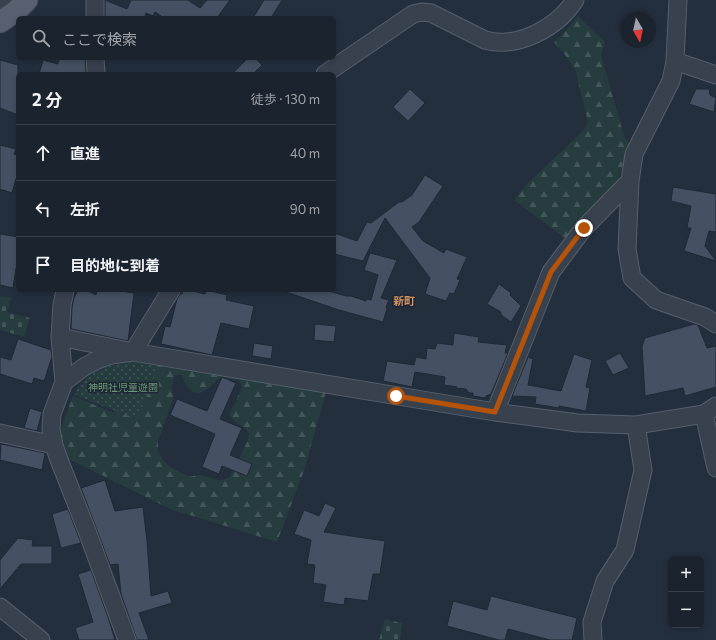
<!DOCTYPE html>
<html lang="ja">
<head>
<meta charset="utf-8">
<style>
	body { margin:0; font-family:Commissioner,"Noto Sans JP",sans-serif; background:#282f3a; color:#f1f3f6 }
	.controls { position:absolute; right:12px; bottom:12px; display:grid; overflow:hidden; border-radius:6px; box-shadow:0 2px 6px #0003 }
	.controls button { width:36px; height:36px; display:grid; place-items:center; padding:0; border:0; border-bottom:1px solid #39404a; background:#1b232e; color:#f1f3f6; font:20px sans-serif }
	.compass { position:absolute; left:620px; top:12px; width:36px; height:36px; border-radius:50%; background:#1b232e; box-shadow:0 2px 6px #0003; rotate:171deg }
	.stop { position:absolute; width:12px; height:12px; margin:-9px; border:3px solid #b45309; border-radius:50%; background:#fff }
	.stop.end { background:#b45309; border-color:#fff; box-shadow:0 1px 4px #0008 }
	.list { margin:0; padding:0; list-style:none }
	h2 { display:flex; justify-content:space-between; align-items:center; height:52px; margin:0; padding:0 16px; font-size:17px }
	h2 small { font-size:13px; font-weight:400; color:#a0a4aa }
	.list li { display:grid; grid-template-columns:26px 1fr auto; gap:12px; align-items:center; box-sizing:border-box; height:56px; padding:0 16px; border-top:1px solid #39404a }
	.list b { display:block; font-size:15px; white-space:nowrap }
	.list em { font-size:13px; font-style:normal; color:#a0a4aa }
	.icon { flex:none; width:22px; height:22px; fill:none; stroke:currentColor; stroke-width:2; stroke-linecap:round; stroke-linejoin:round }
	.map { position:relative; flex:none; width:716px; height:640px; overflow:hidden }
	.search { position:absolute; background:#1b232e; box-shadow:0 2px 6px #0003; left:16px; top:16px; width:320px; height:44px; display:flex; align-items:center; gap:10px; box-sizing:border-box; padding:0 14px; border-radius:6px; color:#a0a4aa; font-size:15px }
	.panel { position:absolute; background:#1b232e; box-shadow:0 2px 6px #0003; left:16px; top:72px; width:320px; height:220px; border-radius:6px }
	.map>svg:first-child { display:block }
</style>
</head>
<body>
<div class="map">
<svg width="716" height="640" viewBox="0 0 716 640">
	<defs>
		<pattern id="forest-firs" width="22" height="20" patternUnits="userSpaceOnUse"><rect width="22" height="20" fill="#263c3f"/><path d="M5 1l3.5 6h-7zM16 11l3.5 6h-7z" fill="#435659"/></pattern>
		<pattern id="cemetery-stones" width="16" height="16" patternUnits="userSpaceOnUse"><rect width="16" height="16" fill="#263c3f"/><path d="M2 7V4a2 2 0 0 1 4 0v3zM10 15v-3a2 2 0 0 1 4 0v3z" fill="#435659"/></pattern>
		<pattern id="park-dots" width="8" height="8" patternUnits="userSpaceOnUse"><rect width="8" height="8" fill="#263c3f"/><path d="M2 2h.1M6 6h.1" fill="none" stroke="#435659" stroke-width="1.8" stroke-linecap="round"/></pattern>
	</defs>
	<rect width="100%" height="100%" fill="#242f3e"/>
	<path fill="url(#forest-firs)" fill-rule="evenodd" d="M578,16L605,42L601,55L625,139L631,145L619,175L620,186L570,242L514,200L527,184L583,131L588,122L575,69L569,60L554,42L567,29Z
		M136,364L161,365L326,392L304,471L277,542L170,509L69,459L63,441L61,428L73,396L114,413ZM175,375H182C185,386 194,399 206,390C211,387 216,381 220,377L240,381L242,388L229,415L235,422L245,428L249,433L248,440L230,477C220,484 210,476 199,475C196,475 192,476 189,477L169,466L163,460L158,451V441L173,399L172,386Z"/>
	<path fill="url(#cemetery-stones)" d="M0,296L11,297L7,312L30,318L24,337L0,330Z
		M385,619L402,623L400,640H379Z"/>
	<path fill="url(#park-dots)" d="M132,362L160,364L137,419L74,395C85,372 107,364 132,362Z"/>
	<path fill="#455162" stroke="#1f2835" d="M105,0L127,9L131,0H188L200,8L207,0H230L217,18H164L155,12L153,16L146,13L145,17L147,18H107L105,17Z
		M264,0H282L271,18H253Z
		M59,58H85L86,74H39L43,60L58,64Z
		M248,58H255L262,65L253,74H232Z
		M0,60L18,65V115L0,108Z
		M410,89L425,103L408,121L393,107Z
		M696,89H709L710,95L716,98L714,112L689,104Z
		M0,145L16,149L14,154L18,155V180L16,179L12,193L0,189Z
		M425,175L443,186L419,222L412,227L423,241L444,253L446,249L467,257L457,279L460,280L454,294L450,293L446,301L425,294L430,278L385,218L363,261L334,254V233L357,241L367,222L371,223L399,202H402L412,195Z
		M673,187L716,194V232L709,231L705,246L716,261L684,251L691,228H687L691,206L671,201Z
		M0,234L18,237V269L16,268L13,288L0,285Z
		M370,253L397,260L381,298L389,300L386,307L387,309L383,322L339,310L286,292V290H325L346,296H351L366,301V299L371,300L378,275L364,270Z
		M499,284L511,293L510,295L521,306L511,322L501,315V312L487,304Z
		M78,290H85L96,295L97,290H113L134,293L128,341L71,329L72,308L74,298Z
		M183,290H190L205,294L206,290L227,295L226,300L254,306L249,329L221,323L212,355L161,344L165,326L170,327L177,299L180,294H182Z
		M315,324L336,326L334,342L314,340Z
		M694,324L698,325L707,348L716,346V387L685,396L683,388L645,396L642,346L645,338Z
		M454,333L479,337L478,342L507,345L505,353H508L491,394L486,396L485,398L473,396V393H469L466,389L456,388L457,387L444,385L445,377L415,372L412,387L383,381L387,361L414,365L416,357L426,359L427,348L435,349L437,343L453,345Z
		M18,339L51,350L52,357L44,381L34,378L32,384L0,374V357L11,360Z
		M254,343L273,346L271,359L252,356Z
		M620,353L629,368L613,375L605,361Z
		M574,354L592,360L586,387L590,388L586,411L559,406V408L535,404L536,397L512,396L528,357L533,359L528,385L561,391Z
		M222,377L236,383L220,419L242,428L230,455L252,464L247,476L222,466L219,474L202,467L215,434L170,415L177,399L207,411Z
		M30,408L42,412L37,431L24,428Z
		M1,444L45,453L42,470L0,460Z
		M105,480L115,511L143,507L147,541L151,596L168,591L172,603L139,613L149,640H137L121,594L118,564L110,565L81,488Z
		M325,503L336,508L324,532L385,541L380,574H373L368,601L345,598L344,605L323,602L326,585L313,583L315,565L307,564L311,540L294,534L304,510L319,516Z
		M68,509L81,543L61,548L52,514Z
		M18,538L33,540L32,546H52V564H21L0,589V560Z
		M91,570L108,617L115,640H79L75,628L93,622L78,574Z
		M491,596L577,618L572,640H550L508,629L505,640H499L447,626L453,601L487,610Z"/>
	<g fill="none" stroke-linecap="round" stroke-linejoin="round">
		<g stroke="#565f6c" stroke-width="19">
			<path id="minor" d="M678,0L675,61L671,81L634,154L630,181L627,249L632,278L656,300L705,317L716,324
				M0,6L2,0
				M95,18V0
				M95,58L96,74
				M675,61L716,75
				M325,74L413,14L422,12L431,13L485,40C518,49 557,28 575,0
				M60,337L133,352L495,412L578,423L636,425L704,414L716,406
				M64,382L60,337L62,305L65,290
				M495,412L551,272L584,228L630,181
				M704,414L716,468
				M0,433L54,445
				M0,607L41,640
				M127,640L87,531L58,457L54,445L51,429L52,414L64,382L84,367L97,360L111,355L133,352L171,290
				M593,640L592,622L605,581L625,550L643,470L636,425"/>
		</g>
		<g stroke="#414a57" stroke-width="23">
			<path id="major" d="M0,22L16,11L27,0"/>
		</g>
		<use href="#minor" stroke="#38414e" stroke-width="17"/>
		<use href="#major" stroke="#56606e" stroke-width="21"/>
	</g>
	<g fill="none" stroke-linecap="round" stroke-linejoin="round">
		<path stroke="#b45309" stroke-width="5" d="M396,396L495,412L551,272L584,228"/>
	</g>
	<g text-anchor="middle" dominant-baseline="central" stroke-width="3" stroke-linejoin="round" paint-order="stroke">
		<g font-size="10" fill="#6b9a76" stroke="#1d2633">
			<text x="123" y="387">神明社児童遊園</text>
		</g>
		<g font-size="11" font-weight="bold" fill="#d59563" stroke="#1d2633">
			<text x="404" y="300">新町</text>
		</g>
	</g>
</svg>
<div class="controls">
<button>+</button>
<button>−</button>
</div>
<svg class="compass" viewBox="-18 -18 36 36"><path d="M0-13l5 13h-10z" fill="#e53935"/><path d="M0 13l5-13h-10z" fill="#a0a4aa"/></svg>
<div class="stop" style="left:396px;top:396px"></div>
<div class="stop end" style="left:584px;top:228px"></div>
<div class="search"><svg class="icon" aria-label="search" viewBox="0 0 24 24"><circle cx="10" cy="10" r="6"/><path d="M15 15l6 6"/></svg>ここで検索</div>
<section class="panel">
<h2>2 分<small>徒歩 · 130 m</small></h2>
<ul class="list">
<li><svg class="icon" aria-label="ahead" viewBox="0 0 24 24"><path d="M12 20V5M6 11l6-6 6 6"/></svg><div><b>直進</b></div><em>40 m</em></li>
<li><svg class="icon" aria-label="left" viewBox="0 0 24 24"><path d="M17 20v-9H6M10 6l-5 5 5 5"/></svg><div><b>左折</b></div><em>90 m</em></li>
<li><svg class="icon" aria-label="arrive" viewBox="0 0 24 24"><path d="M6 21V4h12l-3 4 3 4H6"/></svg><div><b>目的地に到着</b></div></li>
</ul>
</section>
</div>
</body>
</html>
